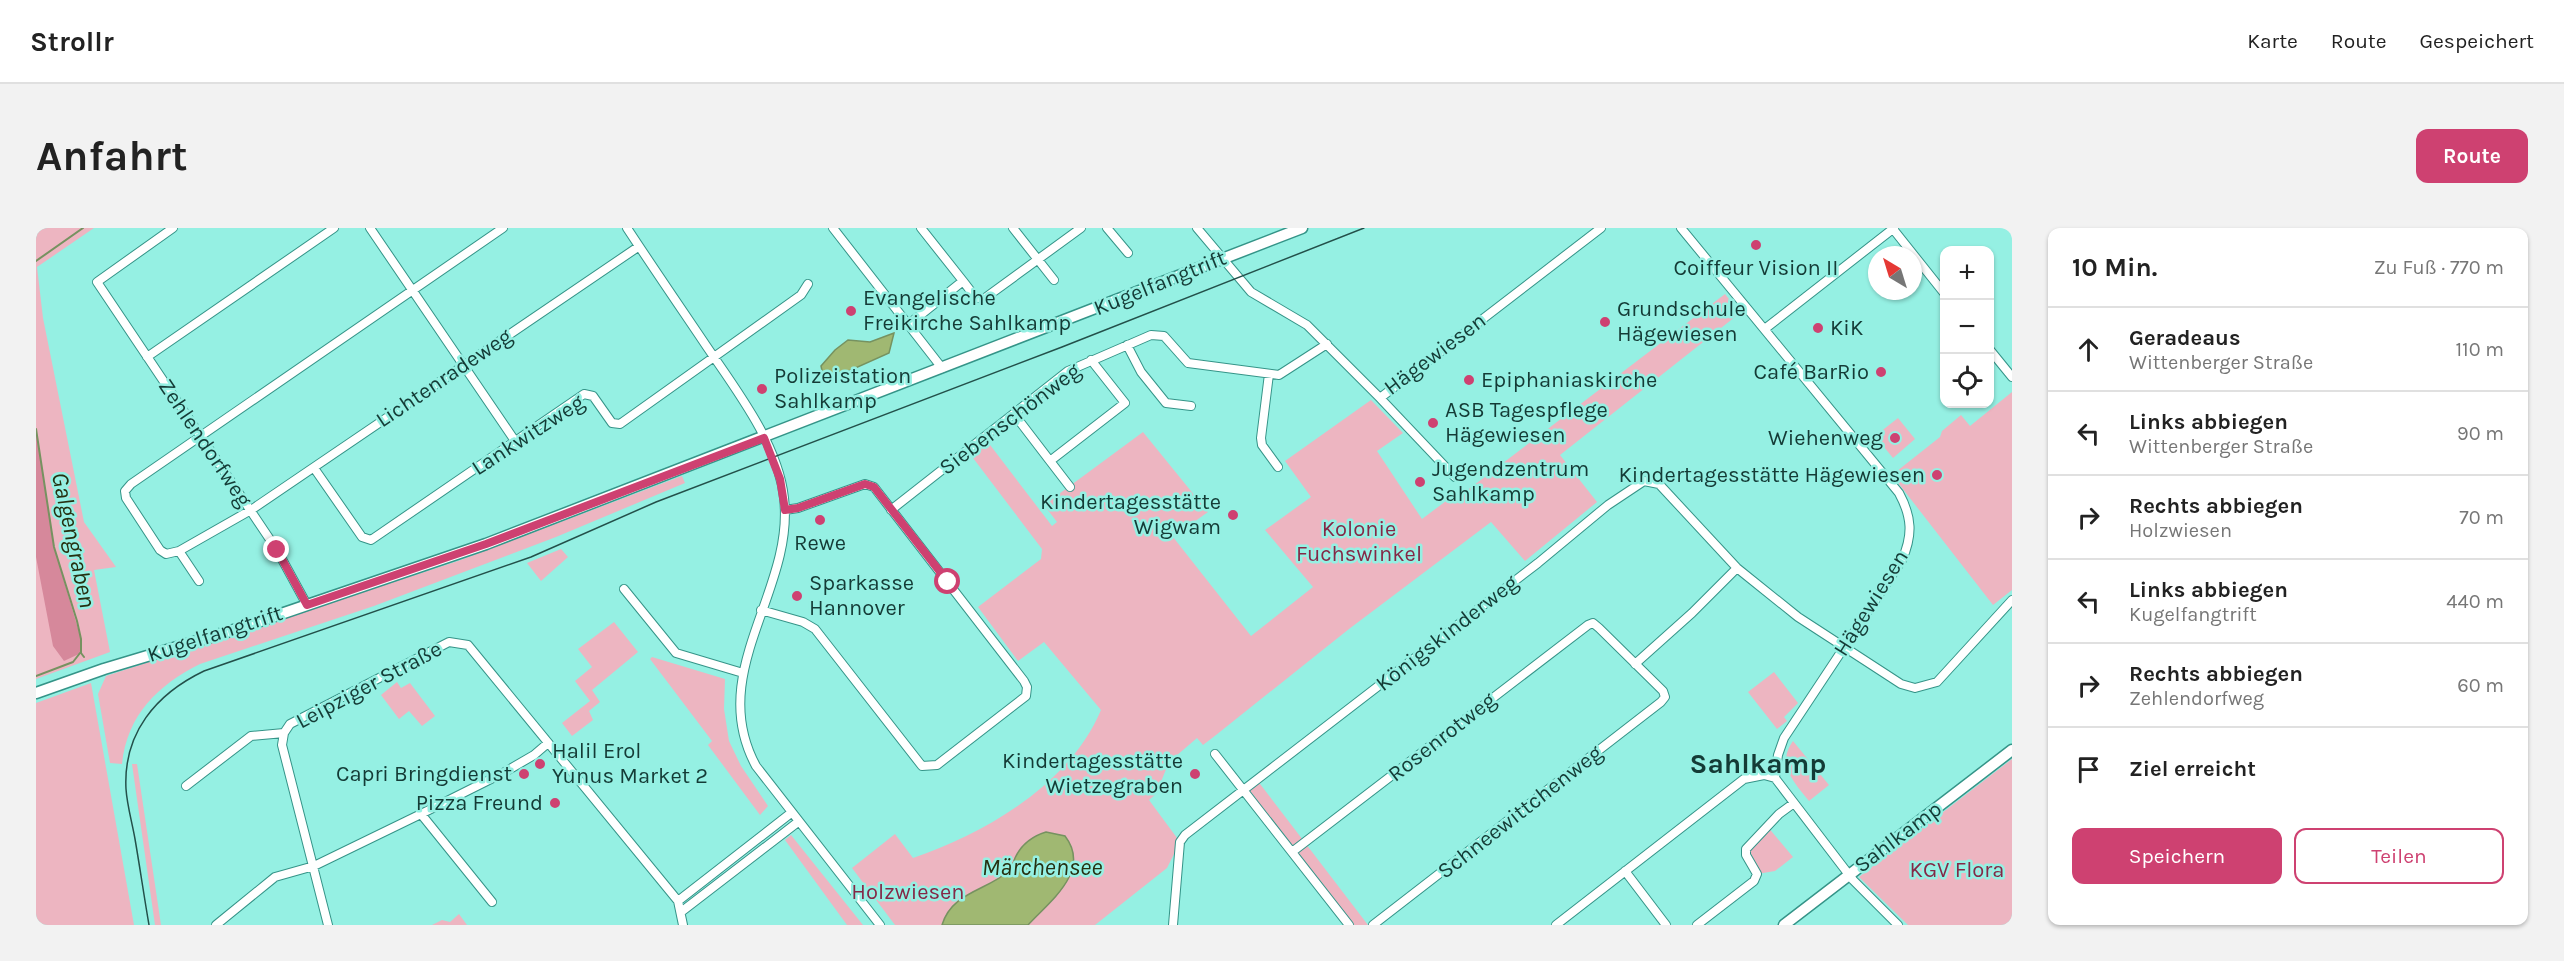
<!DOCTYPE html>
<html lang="de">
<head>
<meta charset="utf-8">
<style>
	body { margin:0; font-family:Karla,sans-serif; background:#f2f2f2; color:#222 }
	.controls { position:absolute; right:18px; top:18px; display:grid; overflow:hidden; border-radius:12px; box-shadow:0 2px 4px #0004 }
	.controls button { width:54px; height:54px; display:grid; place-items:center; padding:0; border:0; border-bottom:2px solid #e0e0e0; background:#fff; color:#222; font:30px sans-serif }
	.compass { position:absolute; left:1832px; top:18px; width:54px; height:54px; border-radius:50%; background:#fff; box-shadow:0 2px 4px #0004; rotate:322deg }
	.stop { position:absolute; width:18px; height:18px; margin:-14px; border:4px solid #ce4171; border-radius:50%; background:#fff }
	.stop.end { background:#ce4171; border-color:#fff; box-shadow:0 2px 6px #0008 }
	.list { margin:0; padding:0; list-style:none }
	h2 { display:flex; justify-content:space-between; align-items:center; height:78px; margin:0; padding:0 24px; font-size:26px }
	h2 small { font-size:20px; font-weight:400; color:#767676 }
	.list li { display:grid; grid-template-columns:39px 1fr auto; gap:18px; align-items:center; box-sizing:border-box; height:84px; padding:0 24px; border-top:2px solid #e0e0e0 }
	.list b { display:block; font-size:22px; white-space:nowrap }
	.list p { margin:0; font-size:20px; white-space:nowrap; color:#767676 }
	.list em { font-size:20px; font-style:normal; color:#767676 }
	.actions { display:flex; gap:12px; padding:18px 24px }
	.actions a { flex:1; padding:14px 0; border:2px solid #ce4171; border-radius:12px; text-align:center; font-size:21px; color:#ce4171 }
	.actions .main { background:#ce4171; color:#fff }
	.icon { flex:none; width:33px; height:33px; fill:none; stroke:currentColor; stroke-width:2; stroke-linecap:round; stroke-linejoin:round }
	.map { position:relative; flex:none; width:1976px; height:697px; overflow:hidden; border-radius:12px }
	header { display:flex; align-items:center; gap:36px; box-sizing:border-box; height:84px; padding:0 30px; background:#fff; border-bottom:2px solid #e0e0e0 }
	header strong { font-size:28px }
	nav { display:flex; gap:33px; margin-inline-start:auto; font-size:21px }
	.intro { display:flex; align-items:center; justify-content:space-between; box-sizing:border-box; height:144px; padding:0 36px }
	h1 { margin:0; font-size:42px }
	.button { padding:15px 27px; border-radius:12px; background:#ce4171; color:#fff; font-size:21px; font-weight:700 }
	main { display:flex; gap:36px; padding:0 36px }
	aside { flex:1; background:#fff; border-radius:12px; box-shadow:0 2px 4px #0004 }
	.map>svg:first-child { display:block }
</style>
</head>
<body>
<header>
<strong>Strollr</strong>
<nav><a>Karte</a><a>Route</a><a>Gespeichert</a></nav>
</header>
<div class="intro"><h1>Anfahrt</h1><a class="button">Route</a></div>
<main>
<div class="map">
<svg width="1976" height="697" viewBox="0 0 1976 697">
	<rect width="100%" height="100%" fill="#95f0e3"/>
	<path fill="#edb5c1" d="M0,0H58L1,39L7,90L48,294L80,339L58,342L74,424L0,451Z
		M1689,66L1704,85L1524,227L1561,274L1489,333L1455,294L1313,401L1180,507L1167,517L1161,510L1133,534L1120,566L1113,572L1144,614L1131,640L1059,697H859L819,644L816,640L859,606L877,630C950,605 1034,556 1065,482L1008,414L982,433L942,379L1005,331L1006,321L931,222L948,209L1016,298L1021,294L1008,277L1107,204L1172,284L1137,309L1215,408L1277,359L1229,302L1275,269L1249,233L1335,172L1367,205L1341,223L1386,291L1426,261L1429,264Z
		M1976,164V362L1957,377L1856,247L1904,209L1906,203L1925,187L1934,198Z
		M1862,190L1879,211L1857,230L1839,208Z
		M646,248L649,255L520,309L338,378L164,436C122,457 91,487 86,536L74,535L62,466L70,448L422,333Z
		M525,321L532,329L505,353L491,335Z
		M578,394L602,424L556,462L564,474L553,483L557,492L536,508L526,495L554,473L539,453L556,439L542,421Z
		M616,429L689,451L688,481L693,513L705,538L732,578L724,587L672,517L676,513L614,431Z
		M1738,444L1762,475L1748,489L1751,493L1741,501L1712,464Z
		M361,454L365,460L374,455L399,488L386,498L373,483L363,491L345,467Z
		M55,455L98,697H0V475Z
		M1757,513L1793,557L1773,573C1758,554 1740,537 1757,513Z
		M1976,531V697H1872L1823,649Z
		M96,536H101L125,697H119Z
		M1221,552L1332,697H1313L1207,562Z
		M1731,598L1757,629L1739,643L1721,646L1710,621Z
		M755,607L827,697H811L749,612Z
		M423,686L431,697H396L406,692L414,694Z"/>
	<path fill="#d6889b" d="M0,201L18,319L45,411V425L28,433L17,418L0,329Z"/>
	<path fill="#a0b872" stroke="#769260" stroke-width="1.5" d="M858,105L853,125L795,151L787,147L785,138L799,122L812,112L834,114Z
		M1010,604L1029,608C1056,643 1013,674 992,697H906C916,664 950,663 973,643C976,639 977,635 979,630C985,617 997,608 1010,604Z"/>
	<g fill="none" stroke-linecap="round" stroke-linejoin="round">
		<path stroke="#769260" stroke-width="2" d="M0,33L47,0
			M0,201L18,319L41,393L45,411V425L48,429
			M0,448L37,434L44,425"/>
		<g stroke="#359488" stroke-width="10">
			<path id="minor" d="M137,0L61,54L241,322L271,377
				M334,0L477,210L479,217
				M467,0L95,256L89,263L90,270L124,322L130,326L143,323L215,282L602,19
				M591,0C616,38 642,76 667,113C697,158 742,214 748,270C759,363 669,444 720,538L844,697
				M797,0L906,140
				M885,0L927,53
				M977,0L1018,52
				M1071,0L1092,25
				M1161,0L1215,64L1271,97L1344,170L1565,0
				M1645,0L1863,265C1876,289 1877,307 1866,332L1748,510L1742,527L1739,550L1817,652L1862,697
				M1857,1L1908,65
				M873,96L927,53L940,70H949L1045,0
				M1730,100L1858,0
				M1091,117L1105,144L1130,175L1155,178
				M1954,122L1976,149
				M111,129L298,0
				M1233,146L1225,210L1226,217L1242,239
				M1344,170L1419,249
				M978,186L1014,233L1089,175L1055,132
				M1014,233L1034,259
				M278,240L326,309L335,312L548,166L557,168L576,195L584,196L765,67L772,56
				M855,282L1032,143L1115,107L1128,108L1152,135L1243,147L1291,116
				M143,323L163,353
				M588,361L640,425L707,445
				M725,382L767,394L779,401L886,538L901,537L990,468L991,459L988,453L838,259L829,256L762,280L749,282
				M1599,436L1656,385L1701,340
				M1179,526L1313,697
				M150,558L215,508L248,505
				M385,586L456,674
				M1256,624L1552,397L1557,395L1563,400L1627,463L1629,469L1625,474L1337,697
				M1589,643L1630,697
				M642,673L755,585
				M645,684L762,594
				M180,697L239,649L278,638L385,586L467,545L498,527L512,515
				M292,697L246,517L248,505L254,496L413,414L432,417L642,673L647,697
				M1137,697L1144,614L1149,607L1502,335L1572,277L1608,253L1623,256L1701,340L1762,389L1865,456L1879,460L1901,454L1976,372
				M1520,697L1708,551L1728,547L1739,550
				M1661,697L1718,653L1721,646L1710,627V621L1743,586L1758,575"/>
		</g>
		<g stroke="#359488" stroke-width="13">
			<path id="tertiary" d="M0,465L68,441L201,401L450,316L1266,0
				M1748,697L1976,522"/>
		</g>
		<use href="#minor" stroke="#fff" stroke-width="8"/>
		<use href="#tertiary" stroke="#fff" stroke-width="10"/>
		<path stroke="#23504a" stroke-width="1.5" d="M113,697C108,668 104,640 99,611C96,594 91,577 90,561C87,505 120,466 168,443L495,329L620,274L1026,119L1328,0"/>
	</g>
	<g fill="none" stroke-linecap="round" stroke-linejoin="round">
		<path stroke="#ce4171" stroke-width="8" d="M241,322L271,377L450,316L728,210L744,251L749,282L762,280L829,256L838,259L912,354"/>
	</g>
	<g fill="#ce4171" stroke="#95f0e3" stroke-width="2">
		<circle cx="1720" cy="17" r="6"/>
		<circle cx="815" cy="83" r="6"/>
		<circle cx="1569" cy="94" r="6"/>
		<circle cx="1782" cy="100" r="6"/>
		<circle cx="1845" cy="144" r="6"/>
		<circle cx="1433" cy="152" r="6"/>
		<circle cx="726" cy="161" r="6"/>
		<circle cx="1397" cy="195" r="6"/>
		<circle cx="1859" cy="210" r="6"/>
		<circle cx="1901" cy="247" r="6"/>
		<circle cx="1384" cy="254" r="6"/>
		<circle cx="1197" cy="287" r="6"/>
		<circle cx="784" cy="292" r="6"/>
		<circle cx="761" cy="368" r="6"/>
		<circle cx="504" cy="536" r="6"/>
		<circle cx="488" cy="546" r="6"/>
		<circle cx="1159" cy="546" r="6"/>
		<circle cx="519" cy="575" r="6"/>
	</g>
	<g text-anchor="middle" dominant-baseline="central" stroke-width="5" stroke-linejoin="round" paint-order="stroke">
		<g font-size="22" fill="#143b36" stroke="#95f0e3" text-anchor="start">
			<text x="1720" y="40" text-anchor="middle">Coiffeur Vision II</text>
			<text x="827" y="70">Evangelische<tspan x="827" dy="25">Freikirche Sahlkamp</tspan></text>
			<text x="1581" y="81">Grundschule<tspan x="1581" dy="25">Hägewiesen</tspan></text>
			<text x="1794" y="100">KiK</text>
			<text x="1833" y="144" text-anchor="end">Café BarRio</text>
			<text x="738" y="148">Polizeistation<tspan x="738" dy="25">Sahlkamp</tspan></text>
			<text x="1445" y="152">Epiphaniaskirche</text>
			<text x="1409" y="182">ASB Tagespflege<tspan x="1409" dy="25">Hägewiesen</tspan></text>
			<text x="1847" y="210" text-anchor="end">Wiehenweg</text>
			<text x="1396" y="241">Jugendzentrum<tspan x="1396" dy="25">Sahlkamp</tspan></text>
			<text x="1889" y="247" text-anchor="end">Kindertagesstätte Hägewiesen</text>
			<text x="1185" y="274" text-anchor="end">Kindertagesstätte<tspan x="1185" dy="25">Wigwam</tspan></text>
			<text x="784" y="315" text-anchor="middle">Rewe</text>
			<text x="773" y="355">Sparkasse<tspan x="773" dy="25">Hannover</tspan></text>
			<text x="516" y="523">Halil Erol<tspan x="516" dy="25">Yunus Market 2</tspan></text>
			<text x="1147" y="533" text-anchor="end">Kindertagesstätte<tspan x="1147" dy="25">Wietzegraben</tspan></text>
			<text x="476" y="546" text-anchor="end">Capri Bringdienst</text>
			<text x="507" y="575" text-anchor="end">Pizza Freund</text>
		</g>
		<g font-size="22" fill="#143b36" stroke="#95f0e3">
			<text transform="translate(1124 55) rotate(-22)">Kugelfangtrift</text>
			<text transform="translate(1399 126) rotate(-37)">Hägewiesen</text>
			<text transform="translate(408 150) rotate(-34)">Lichtenradeweg</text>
			<text transform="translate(974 191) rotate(-37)">Siebenschönweg</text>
			<text transform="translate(492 207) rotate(-33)">Lankwitzweg</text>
			<text transform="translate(169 215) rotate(56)">Zehlendorfweg</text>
			<text transform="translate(1835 375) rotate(-58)">Hägewiesen</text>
			<text transform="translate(1411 405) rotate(-38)">Königskinderweg</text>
			<text transform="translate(179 406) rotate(-18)">Kugelfangtrift</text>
			<text transform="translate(333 457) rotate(-28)">Leipziger Straße</text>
			<text transform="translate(1406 509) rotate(-38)">Rosenrotweg</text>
			<text transform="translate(1484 584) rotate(-38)">Schneewittchenweg</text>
			<text transform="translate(1862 609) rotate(-37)">Sahlkamp</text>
		</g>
		<g font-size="22" fill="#842846" stroke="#95f0e3">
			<text x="1323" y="301">Kolonie<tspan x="1323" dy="25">Fuchswinkel</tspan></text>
			<text x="1921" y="642">KGV Flora</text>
			<text x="872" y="664">Holzwiesen</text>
		</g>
		<g font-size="24" font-style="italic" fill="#263011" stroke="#95f0e3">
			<text transform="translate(38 312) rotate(78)">Galgengraben</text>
			<text x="1006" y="639">Märchensee</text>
		</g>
		<g font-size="28" font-weight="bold" fill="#143b36" stroke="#95f0e3">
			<text x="1722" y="535">Sahlkamp</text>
		</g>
	</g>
</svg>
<div class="controls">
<button>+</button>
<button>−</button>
<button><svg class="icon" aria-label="locate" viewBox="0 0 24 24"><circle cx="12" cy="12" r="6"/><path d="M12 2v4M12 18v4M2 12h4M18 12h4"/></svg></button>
</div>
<svg class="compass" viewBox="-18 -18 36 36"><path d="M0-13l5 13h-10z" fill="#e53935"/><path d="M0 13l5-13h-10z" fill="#767676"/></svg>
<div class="stop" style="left:912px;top:354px"></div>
<div class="stop end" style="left:241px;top:322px"></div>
</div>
<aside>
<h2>10 Min.<small>Zu Fuß · 770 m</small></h2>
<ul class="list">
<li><svg class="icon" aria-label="ahead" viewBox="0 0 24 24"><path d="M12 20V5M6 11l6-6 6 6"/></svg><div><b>Geradeaus</b><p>Wittenberger Straße</p></div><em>110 m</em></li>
<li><svg class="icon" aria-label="left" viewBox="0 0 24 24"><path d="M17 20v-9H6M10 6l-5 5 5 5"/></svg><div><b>Links abbiegen</b><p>Wittenberger Straße</p></div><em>90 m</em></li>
<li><svg class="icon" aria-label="right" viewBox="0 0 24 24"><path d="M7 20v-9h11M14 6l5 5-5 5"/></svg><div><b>Rechts abbiegen</b><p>Holzwiesen</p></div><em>70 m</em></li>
<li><svg class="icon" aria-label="left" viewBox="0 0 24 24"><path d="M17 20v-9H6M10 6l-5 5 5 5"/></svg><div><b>Links abbiegen</b><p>Kugelfangtrift</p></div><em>440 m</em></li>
<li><svg class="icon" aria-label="right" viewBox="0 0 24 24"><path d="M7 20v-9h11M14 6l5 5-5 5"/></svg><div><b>Rechts abbiegen</b><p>Zehlendorfweg</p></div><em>60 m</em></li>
<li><svg class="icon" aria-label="arrive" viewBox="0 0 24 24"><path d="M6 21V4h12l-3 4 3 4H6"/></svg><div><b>Ziel erreicht</b></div></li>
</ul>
<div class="actions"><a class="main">Speichern</a><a>Teilen</a></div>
</aside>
</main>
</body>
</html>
